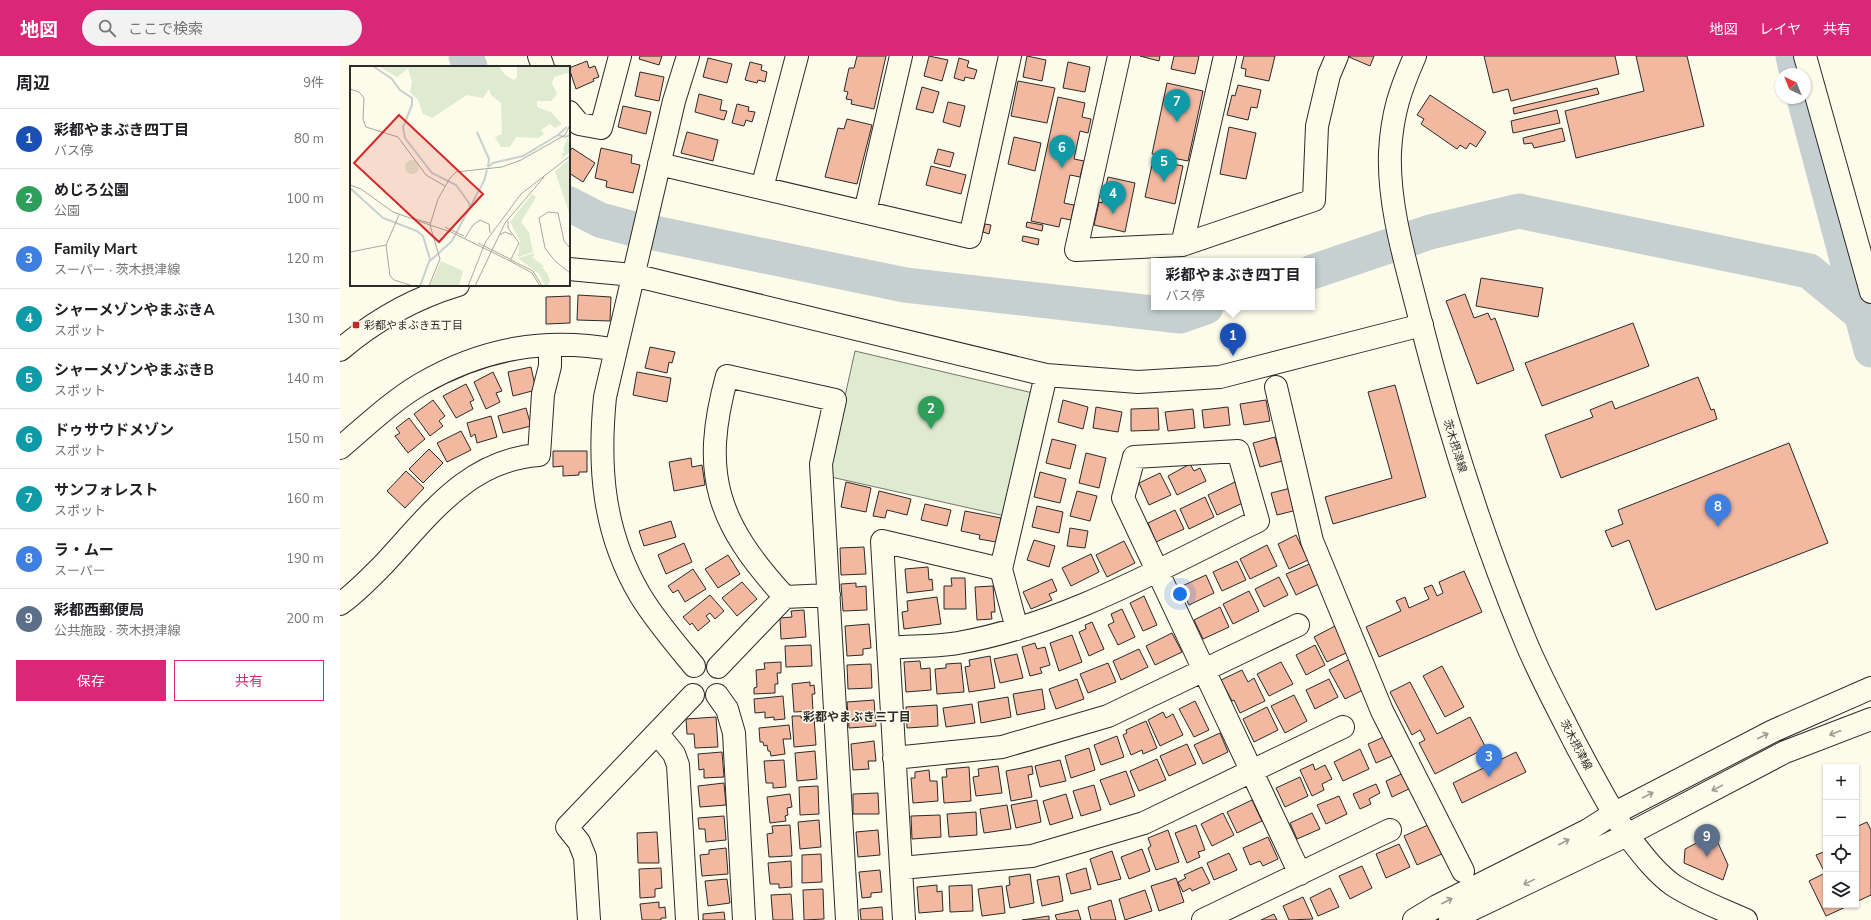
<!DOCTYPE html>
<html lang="ja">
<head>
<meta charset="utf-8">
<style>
	body { margin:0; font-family:"Nunito Sans","Noto Sans JP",sans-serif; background:#f2f2f2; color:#202124 }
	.controls { position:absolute; right:12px; bottom:12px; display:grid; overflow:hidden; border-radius:0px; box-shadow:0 1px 3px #0004 }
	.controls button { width:36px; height:36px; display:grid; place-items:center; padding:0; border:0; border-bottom:1px solid #e0e0e0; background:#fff; color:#202124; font:20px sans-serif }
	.compass { position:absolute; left:1435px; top:12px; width:36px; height:36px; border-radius:50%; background:#fff; box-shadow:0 1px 3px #0004; rotate:317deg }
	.you { position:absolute; left:840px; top:538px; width:14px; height:14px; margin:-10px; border:3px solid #fff; border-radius:50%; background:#1a73e8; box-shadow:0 0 0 6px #1a73e833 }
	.badge { display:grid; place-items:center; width:26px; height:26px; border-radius:50%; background:#db2777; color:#fff; font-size:13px; font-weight:700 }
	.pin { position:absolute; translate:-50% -33px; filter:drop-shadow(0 1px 2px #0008) }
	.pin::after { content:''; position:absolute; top:21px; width:14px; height:12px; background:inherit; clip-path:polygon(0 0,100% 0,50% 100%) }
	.popup { position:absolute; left:811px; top:202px; width:164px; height:52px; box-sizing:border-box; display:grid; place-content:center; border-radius:0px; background:#fff; filter:drop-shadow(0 1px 3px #0005); font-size:13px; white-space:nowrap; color:#757577 }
	.popup b { font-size:15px; color:#202124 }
	.popup::after { content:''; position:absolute; left:50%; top:100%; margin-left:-8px; border:8px solid transparent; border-top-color:#fff }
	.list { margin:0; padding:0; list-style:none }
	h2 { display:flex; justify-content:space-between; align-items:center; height:52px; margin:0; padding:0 16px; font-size:17px }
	h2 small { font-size:13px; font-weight:400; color:#757577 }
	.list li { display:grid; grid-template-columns:26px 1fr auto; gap:12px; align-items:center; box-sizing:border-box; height:60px; padding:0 16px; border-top:1px solid #e0e0e0 }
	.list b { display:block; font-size:15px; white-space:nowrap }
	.list p { margin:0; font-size:13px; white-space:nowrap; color:#757577 }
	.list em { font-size:13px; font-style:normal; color:#757577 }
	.actions { display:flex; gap:8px; padding:12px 16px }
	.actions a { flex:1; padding:9px 0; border:1px solid #db2777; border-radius:0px; text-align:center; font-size:14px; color:#db2777 }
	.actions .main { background:#db2777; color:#fff }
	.icon { flex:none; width:22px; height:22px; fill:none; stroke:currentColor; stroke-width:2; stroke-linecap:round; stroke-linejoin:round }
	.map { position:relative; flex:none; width:1531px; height:864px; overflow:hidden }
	header { display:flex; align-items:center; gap:24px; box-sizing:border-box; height:56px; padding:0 20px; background:#db2777; color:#fff }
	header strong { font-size:19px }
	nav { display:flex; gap:22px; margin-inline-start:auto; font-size:14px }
	.search { width:280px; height:36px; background:#f2f2f2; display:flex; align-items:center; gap:10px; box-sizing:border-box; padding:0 14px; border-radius:22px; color:#757577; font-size:15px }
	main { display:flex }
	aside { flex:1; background:#fff }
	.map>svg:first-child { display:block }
</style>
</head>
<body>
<header>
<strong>地図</strong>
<div class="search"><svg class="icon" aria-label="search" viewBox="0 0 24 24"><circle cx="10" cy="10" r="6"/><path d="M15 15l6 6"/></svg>ここで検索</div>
<nav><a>地図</a><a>レイヤ</a><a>共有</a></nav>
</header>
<main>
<aside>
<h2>周辺<small>9件</small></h2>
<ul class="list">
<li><span class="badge" style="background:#1a4fb4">1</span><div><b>彩都やまぶき四丁目</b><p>バス停</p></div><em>80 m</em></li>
<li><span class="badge" style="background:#2e9e5b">2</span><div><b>めじろ公園</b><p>公園</p></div><em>100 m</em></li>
<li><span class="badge" style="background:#3f7fe0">3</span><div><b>Family Mart</b><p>スーパー · 茨木摂津線</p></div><em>120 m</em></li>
<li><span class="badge" style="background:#0f9aa8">4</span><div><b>シャーメゾンやまぶきA</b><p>スポット</p></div><em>130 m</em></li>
<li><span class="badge" style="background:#0f9aa8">5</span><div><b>シャーメゾンやまぶきB</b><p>スポット</p></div><em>140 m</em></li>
<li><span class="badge" style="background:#0f9aa8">6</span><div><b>ドゥサウドメゾン</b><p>スポット</p></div><em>150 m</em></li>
<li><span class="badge" style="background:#0f9aa8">7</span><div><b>サンフォレスト</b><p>スポット</p></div><em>160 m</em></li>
<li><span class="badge" style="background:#3f7fe0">8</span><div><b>ラ・ムー</b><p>スーパー</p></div><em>190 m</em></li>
<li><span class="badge" style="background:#5c6f8a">9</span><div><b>彩都西郵便局</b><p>公共施設 · 茨木摂津線</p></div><em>200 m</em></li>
</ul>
<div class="actions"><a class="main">保存</a><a>共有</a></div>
</aside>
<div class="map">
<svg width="1531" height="864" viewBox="0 0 1531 864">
	<rect width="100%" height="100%" fill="#fdfbea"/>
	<path fill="#deebd1" stroke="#74746e" d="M515,295L693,337L665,460L491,421L490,408Z"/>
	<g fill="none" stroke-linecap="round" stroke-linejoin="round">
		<path stroke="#c7d0d0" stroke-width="35" d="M126,0L130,11
			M1453,0L1457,18
			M1464,42L1531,294
			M229,148L260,164L290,172L565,229L840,260L866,251
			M972,216L1090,176L1179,155L1469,215L1521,258"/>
	</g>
	<path fill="#f2b8a0" stroke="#2b2b2b" d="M300,0H322L319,9L299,3Z
		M517,0H546L534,53L511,48L512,44L506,43L508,36L504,35L509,12H514Z
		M589,0L608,4L602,25L584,20Z
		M687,0L706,4L702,25L683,21Z
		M800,0H820L819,5Z
		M834,0H859L855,18L831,13Z
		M904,0H935L929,25L905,20L906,13L901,12Z
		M1009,0H1034L1030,10L1009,1Z
		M1144,0H1275L1279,18L1171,45L1168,33L1153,37Z
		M1296,0H1347L1364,70L1236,102L1225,55L1304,35Z
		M368,2L392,8L387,27L363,21Z
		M619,2L629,5L627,11L637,14L634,23L625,21L624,25L614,22Z
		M247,5L249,12L255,10L259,21L253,23L254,25L236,33L229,12Z
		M410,6L422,9L421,14L427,16L425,26L418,24L417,27L405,24Z
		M728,6L750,11L745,36L723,32Z
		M300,16L324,21L319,45L295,40Z
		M678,25L715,32L707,67L671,60Z
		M827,27L863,35L848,105L812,98Z
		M898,29L921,34L917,52L911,51L908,64L887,59L892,39L895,40Z
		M582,31L599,36L593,57L576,53Z
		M1257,32L1259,38L1174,58L1173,52Z
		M359,38L382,44L380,54L387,55L384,64L355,56Z
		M1090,39L1146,76L1136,91L1130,87L1126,93L1120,89L1117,93L1081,68L1084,63L1077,59Z
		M718,41L745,47L742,61L751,63L748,77L740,75L734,103L744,105L740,121L730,119L724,147L734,149L731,164L721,162L719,171L691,165Z
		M608,46L625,50L620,71L603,66Z
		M397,48L409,51L408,55L415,56L412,66L406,64L404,70L392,67Z
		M283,50L311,56L306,78L278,71Z
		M1217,54L1220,67L1173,77L1171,65Z
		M507,63L532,69L517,128L485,121L498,72L504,73Z
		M889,71L916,77L906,123L880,118Z
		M1222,72L1225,85L1194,92L1192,87L1184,88L1183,82Z
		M347,76L378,84L373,105L341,97Z
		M674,81L701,87L695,115L668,108Z
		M232,92L255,107L243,126L229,117V97Z
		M261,92L292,99L291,107L300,109L293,137L266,131L267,125L255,122Z
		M598,93L614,97L610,111L594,107Z
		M813,104L843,110L835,148L805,141Z
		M591,110L626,119L621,138L586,129Z
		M768,121L795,127L785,176L754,169L759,146L762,147Z
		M687,166L703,169L702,175L686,171Z
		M645,168L651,169L649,178L643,176Z
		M683,180L699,183L698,189L682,185Z
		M1141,222L1203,232L1198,261L1136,250Z
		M1125,238L1134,262L1148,257L1151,264L1155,262L1174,314L1137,328L1106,245Z
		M238,239L271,241L270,265L237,264Z
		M230,240V267L206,268V241Z
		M1293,267L1309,310L1202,350L1185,307Z
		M310,291L335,296L332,307L329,306L327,317L305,312Z
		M191,311L196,334L173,340L168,316Z
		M153,316L162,335L156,337L160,346L146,353L134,326Z
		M297,316L331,322L327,346L293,339Z
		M1358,321L1371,354L1374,353L1377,363L1221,422L1205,379L1253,361L1250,354L1272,345L1275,353Z
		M126,328L134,344L130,346L133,353L116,362L103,340Z
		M1055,329L1086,441L993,468L985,441L1052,422L1028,336Z
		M93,344L105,360L99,365L103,370L90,380L74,358Z
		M723,344L748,351L743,373L718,366Z
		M926,344L930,365L904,369L900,348Z
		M756,351L782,356L778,376L753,372Z
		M888,351L890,369L864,372L862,354Z
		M186,352L191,370L163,377L158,360Z
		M818,352L819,374L791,375V353Z
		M853,353L855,372L828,375L825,356Z
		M151,360L157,381L137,387L135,378L131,381L127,367Z
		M69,362L85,383L68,397L55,380L60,377L56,372Z
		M121,375L131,394L107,406L97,387Z
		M935,381L942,405L920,411L913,387Z
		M712,383L736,389L730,413L706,407Z
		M1449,387L1488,487L1316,554L1289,484L1272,491L1265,475L1283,468L1278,454Z
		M89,393L103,407L83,427L69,413Z
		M213,395H247V416H239V419L223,420V410L213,411Z
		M746,397L766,402L759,432L739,427Z
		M351,402L352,411L362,409L365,429L334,435L329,406Z
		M850,408L854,415L860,412L866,425L837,439L828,420Z
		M66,415L84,432L65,452L47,435Z
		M700,416L726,423L720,447L694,441Z
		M820,417L831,439L809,449L799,427Z
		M506,426L531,432L526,456L501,451Z
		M895,426L905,446L877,459L868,439Z
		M951,432L957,454L937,459L931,437Z
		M539,435L571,443L567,459L547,454L545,462L533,460Z
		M737,435L757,440L750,465L730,460Z
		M865,441L874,461L849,473L840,453Z
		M585,448L611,454L607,470L581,464Z
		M697,450L723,456L719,477L692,471Z
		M835,454L844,473L816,486L808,467Z
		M625,455L661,462L656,486L639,483L640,479L621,475Z
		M331,465L336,481L304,490L299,475Z
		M730,472L748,475L745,492L727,490Z
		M956,479L968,504L949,513L938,488Z
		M694,484L715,490L709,511L687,504Z
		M784,485L795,507L767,521L756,499Z
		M344,487L352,506L326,518L318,499Z
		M927,489L937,510L910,523L900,503Z
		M524,491L526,518L501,519L500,492Z
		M751,498L759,516L731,530L722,512Z
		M388,499L400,518L378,532L365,513Z
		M897,505L906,524L882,535L873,516Z
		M972,507L981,527L956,539L946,518Z
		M588,511L589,524L592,523L593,534L567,537L565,513Z
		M353,513L366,533L345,546L338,534L333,537L328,530Z
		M1124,515L1142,556L1039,601L1026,571L1061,555L1056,545L1065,541L1069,552L1089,543L1084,532L1092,529L1097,540L1103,537L1099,526Z
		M866,519L874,537L849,549L840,531Z
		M939,521L948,539L924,551L915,533Z
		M611,522H625L626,553H604V530H612Z
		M712,523L717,535L709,538L712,544L691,553L683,536Z
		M402,526L417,543L397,560L382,542Z
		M516,527V531L526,530L527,554L503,555L501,528Z
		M653,530L655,556H651L652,563L637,564L635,531Z
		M909,535L919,555L893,568L883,548Z
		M370,539L384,555L375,563L370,557L366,560L370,565L358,575L352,567L350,569L343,561Z
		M804,540L817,569L803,575L790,547Z
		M597,541L601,568L564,573L562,556L568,555L567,545Z
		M880,551L889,571L863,583L854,564Z
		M782,553L795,581L778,589L768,569L774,566L771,558Z
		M464,554L466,581L441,583L440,562L452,561L451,555Z
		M752,566L764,593L749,600L739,576L746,573L745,569Z
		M529,568L531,592L523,593V599L507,600L505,570Z
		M995,570L1008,596L987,606L974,581Z
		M832,577L842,596L815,609L806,590Z
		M732,579L742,606L719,615L710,587Z
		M695,587L697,593L705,591L710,609L700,612L702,617L690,620L682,591Z
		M471,589L472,610L446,611L445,590Z
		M975,589L985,609L966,619L956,599Z
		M799,593L808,611L781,624L773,605Z
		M677,598L683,622L660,627L654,603Z
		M650,600L655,632L629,636L625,611L630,610L629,604Z
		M1010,603L1025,633L1005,643L989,614Z
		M580,605L581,613L590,612L591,634L566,636L564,606Z
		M441,606V617H437L438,628H435V637L414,638V632L417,631L416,614L425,613L424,607Z
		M941,606L953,628L929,640L917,618Z
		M621,607L624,636L597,638L595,613L606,612V608Z
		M768,607L776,626L748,637L740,618Z
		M531,608L532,632L508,633L507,609Z
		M1102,610L1124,651L1105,661L1083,620Z
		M902,614L908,626L914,622L925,645L900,657L894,644L892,645L881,624Z
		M737,623L744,643L716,653L709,633Z
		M989,623L998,641L975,653L966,634Z
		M470,626V630L474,629L475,638H472L473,655L454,656L452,628Z
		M1070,626L1097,678L1130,661L1146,692L1095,718L1079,687L1085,684L1080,674L1072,679L1050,636Z
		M702,633L705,653L677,659L673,638Z
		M954,639L967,665L945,677L931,650Z
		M443,640L445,663L434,664V661L425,662V656L415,657L414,643Z
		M668,641L671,661L641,667L638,646Z
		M534,644L536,670L509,672L507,646Z
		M855,645L869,674L854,681L839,653Z
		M632,648L635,667L606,671L603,652Z
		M597,649L598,670L567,672L566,651Z
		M927,651L938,674L914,686L903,663Z
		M823,656L826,662L833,658L843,679L820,690L808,664Z
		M452,660H461V662L474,661L476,689L454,691Z
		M376,661L378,691L355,692L354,678H347L346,663Z
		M806,665L817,692L803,698L802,694L791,699L783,679L787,677L786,674Z
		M449,669L451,683H443L445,698L431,700L430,695H428L427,689L424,690L423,686H420L419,672Z
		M880,677L888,696L863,708L854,689Z
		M777,680L784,701L761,709L754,689Z
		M1046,680L1054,699L1036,707L1028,688Z
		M534,685L536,705H528L529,713L513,714L511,688Z
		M847,688L856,708L829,720L820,700Z
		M749,692L755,714L731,722L725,700Z
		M1020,693L1029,713L1003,725L994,706Z
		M475,695L477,723L457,725L455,697Z
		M382,696L384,721L364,722V713L359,714L358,698Z
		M1176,696L1186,716L1122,747L1113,727Z
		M817,703L826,724L799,735L790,715Z
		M444,704L446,731L433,732V727H426L424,705Z
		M720,704L726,725L700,731L695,710Z
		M973,708L975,714L985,709L992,723L982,728L984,734L972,740L960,714Z
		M658,710L662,737L636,740L633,721L639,720L638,713Z
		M692,710L693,718L688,719L692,741L671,745L666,715Z
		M629,711L631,745L604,747L602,721H607L606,713Z
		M589,714L590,725H597L598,745L573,747L571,722H575V716Z
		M786,715L795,740L770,749L760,724Z
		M1066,716L1073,731L1052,741L1046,725Z
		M960,721L968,740L945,751L936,732Z
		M384,727L386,749L360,751L358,730Z
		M1036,728L1040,737L1029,743L1031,748L1020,753L1013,738Z
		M754,729L761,754L741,760L733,735Z
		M478,730L479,758L460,759L459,731Z
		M538,737L539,758H513V738Z
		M450,738L452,751L447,752L448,759L445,760L446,765L430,767L427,741Z
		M726,738L733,762L710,769L703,745Z
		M999,740L1007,758L986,768L977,749Z
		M697,744L701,766L676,772L671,749Z
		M912,744L922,765L897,777L887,756Z
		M667,749L671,773L644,777L640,753Z
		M636,756L637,779L609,781L607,758Z
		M883,757L894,779L872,790L861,768Z
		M972,757L980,773L957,783L950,767Z
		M600,759L601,781L572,783L571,760Z
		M384,760L386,784L366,786L365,773H359L358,762Z
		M479,764L481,791L460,793L458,766Z
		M1527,766L1531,774V839L1516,846V771Z
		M1090,768L1104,797L1077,809L1064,780Z
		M450,769L452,800L429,801L427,778L433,777L432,770Z
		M856,769L865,794L858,796L860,801L847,807L835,777Z
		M538,774L540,799L518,801L516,776Z
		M828,774L839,806L816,814L808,792L811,790L808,782Z
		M317,776L319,807H298L297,777Z
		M1374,778L1388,809L1383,824L1344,807L1345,793Z
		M928,781L938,803L923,810L920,805L910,809L903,792Z
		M1059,788L1070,811L1046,822L1036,798Z
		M386,792L388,818L362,820L360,799L369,798V794Z
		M802,793L810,815L789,823L781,801Z
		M772,795L781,823L758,829L750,803Z
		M1486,795V849H1510L1486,860L1469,825L1485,817L1476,799Z
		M889,797L897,814L874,824L867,807Z
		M481,798L482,826L462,827V799Z
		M451,805L452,831L439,832V828H430L428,807Z
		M1022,810L1032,832L1010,843L999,820Z
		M862,811L870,827L852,835L850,832L843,836L838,826L846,822L844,819Z
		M321,812L322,832L315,833V841L300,842L299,813Z
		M746,812L751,833L731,838L726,818Z
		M540,814L542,836L531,837V841L522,842L519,816Z
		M690,818L694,847L670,852L666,830L670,829L669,821Z
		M719,820L723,845L702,850L697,824Z
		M836,822L844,846L819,855L811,830Z
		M387,823L390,847L368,850L365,825Z
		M597,829V836L602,835L603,855L579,857L577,831Z
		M632,829L633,855L610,856L609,830Z
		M662,830L665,857L642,860L638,833Z
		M990,832L999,851L978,860L970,842Z
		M483,833L484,863L464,864L463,834Z
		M805,834L812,855L785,864L779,843Z
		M451,838L453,864H433L431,839Z
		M963,841L973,863L949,864L943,850Z
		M771,844L776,864H751L748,851Z
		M319,846V852L325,851L326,862H321V864H302L300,848Z
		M542,851L543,864H521L520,853Z
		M738,854L741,864H717L715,859Z
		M384,856L385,864H363V858Z
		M934,858L937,864H921Z
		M709,860V864H682Z"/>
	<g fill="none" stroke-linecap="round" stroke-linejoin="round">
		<g stroke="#2b2b2b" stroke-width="24">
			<path id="minor" d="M199,0L203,11
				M348,0L334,45L265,341C258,412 263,476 300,539C315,564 335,587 354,610
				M779,0L736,194L842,189L974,144L977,70L989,19L997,0
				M1465,0L1531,236
				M229,56L239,68L261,72L280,0
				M319,108L630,181L670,0
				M422,132L457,0
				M525,156L561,0
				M842,189L885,0
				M229,213L293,219L706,319L798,326L880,321L1082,269
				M0,294C34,265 75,242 118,229
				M936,331L972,485L1042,655L1123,815
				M0,392C26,370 52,345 81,328C143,292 206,281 276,294
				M445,541L489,539
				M0,548C16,537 29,523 43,509C88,461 127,404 199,399L203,338L210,310V289
				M677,573L661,513L706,319
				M548,592C571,590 595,591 618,587C725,568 821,512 918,465L898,395L794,401L783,442C842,567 901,693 960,818
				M378,611L445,541C377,467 360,418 387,320L495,344L481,408L507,864
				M377,639L387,653L394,677L404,864
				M317,677L334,698L338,709L347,864
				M554,702L662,691L768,660L958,569
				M561,812L692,800L804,767L1003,671
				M249,864L245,801L239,786L227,771L353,639
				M564,864L542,485L661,513
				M863,864L1050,774
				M1074,864L1097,850L1248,774L1273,758
				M1110,864L1287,779C1301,797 1315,816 1333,829C1356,844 1382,853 1406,864"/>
		</g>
		<g stroke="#2b2b2b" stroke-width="24">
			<path id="major" d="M1075,0C1060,34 1052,58 1050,96C1048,151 1066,207 1079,259C1107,370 1141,478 1185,584C1199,618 1217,651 1234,685C1251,717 1268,749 1287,779L1445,696L1531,663
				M1273,758L1433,675L1531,632"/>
		</g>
		<use href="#minor" stroke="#fdfbea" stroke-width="22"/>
		<use href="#major" stroke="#fdfbea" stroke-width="22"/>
	</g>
	<defs><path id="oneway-shaft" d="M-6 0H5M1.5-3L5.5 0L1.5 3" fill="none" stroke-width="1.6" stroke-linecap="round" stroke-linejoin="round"/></defs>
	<g stroke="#9e9d94">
		<use href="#oneway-shaft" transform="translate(1495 677) rotate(159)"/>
		<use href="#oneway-shaft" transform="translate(1423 680) rotate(-27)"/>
		<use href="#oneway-shaft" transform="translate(1377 732) rotate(152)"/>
		<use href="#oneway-shaft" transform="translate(1308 739) rotate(-28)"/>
		<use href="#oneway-shaft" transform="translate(1224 786) rotate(-27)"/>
		<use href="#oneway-shaft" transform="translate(1189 826) rotate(154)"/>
		<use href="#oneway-shaft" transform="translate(1107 845) rotate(-27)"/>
	</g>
	<rect fill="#c62828" stroke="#fdfbea" stroke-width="1.5" x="12" y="265" width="8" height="8" rx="2"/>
	<g text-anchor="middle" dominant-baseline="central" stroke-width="3" stroke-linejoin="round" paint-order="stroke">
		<g font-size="11" fill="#2b2b2b" stroke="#fdfbea" text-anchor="start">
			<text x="24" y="269">彩都やまぶき五丁目</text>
		</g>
		<g font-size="11" fill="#2b2b2b" stroke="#fdfbea">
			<text transform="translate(1115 390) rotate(73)">茨木摂津線</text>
			<text transform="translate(1236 689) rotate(62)">茨木摂津線</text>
		</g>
		<g font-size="12" font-weight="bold" fill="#2b2b2b" stroke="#fdfbea">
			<text x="517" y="661">彩都やまぶき三丁目</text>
		</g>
	</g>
	<g transform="translate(10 10)">
		<rect width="220" height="220" fill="#fdfbea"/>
		<path d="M28,0H149L155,9L164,14L167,11V0H220V8L216,7L204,11L202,17L207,28L201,35H187V41L201,46L212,58L205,62L200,58L191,64L194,68L188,72L166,71L160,81H151L145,71L152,68L151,37L141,29L139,23L133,32L117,29L82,52L73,48L68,34L60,26L62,16L58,2L47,11ZM218,71L220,86L212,92V87H215L213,83ZM220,92V149L205,106ZM55 101a7 7 0 1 1 14 0a7 7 0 1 1-14 0ZM182,128L186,131L171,156L179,166L183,186L168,191L170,175L160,156ZM184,187L183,192L194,200L192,201L197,207L200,214L198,220H195L189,208L168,192ZM91,195L113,205L109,220H80Z" fill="#deebd1"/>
		<path fill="none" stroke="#c7d0d0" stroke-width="2" d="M23,0L42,13L50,24L62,32V39L53,61L55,72L82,107L106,119L119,137L120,142M127,66L139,93L138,101M208,69L217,61M138,101L143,97L173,90L208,69L215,71L220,69M0,122L33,152L67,165L73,170L80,193L70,220M80,195L102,175L134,115L137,104"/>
		<path fill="none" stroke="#a9a89e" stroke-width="1" d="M0,23L9,26L14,32L13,53L16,61L48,71L76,109L95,120M0,119L11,123L43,146L80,159L90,193L79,220M65,153L80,157M158,155V162L169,177L160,195M95,161L114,170M149,169L155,166L162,169M115,172L123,159L130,154L139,158L140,167M128,177L160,193M36,179L40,210L44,214L63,220M220,182L214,175L208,147L198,146L189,152L195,182L205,195L220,207M0,186L36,179L49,149M161,194L183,205L192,220M160,195L182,207L190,220M160,195L101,166L80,159L88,133L100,112L106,106L152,101L171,94L215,69L220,59M118,220L136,175L171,128L220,90M125,220L155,157L194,111"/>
		<path fill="#d62828" fill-opacity="0.15" stroke="#d62828" stroke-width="2" d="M49,49L133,128L89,176L4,97Z"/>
		<rect width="220" height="220" fill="none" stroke="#2b2b2b" stroke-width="2"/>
	</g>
</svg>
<div class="controls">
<button>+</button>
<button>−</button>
<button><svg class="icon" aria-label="locate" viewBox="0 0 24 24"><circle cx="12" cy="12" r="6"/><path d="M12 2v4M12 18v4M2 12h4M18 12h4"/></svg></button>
<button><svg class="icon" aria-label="layers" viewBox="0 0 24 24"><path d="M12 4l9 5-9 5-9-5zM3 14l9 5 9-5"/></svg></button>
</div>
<svg class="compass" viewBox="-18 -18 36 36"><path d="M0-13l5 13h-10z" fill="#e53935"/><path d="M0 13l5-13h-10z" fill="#757577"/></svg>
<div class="you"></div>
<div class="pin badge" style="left:893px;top:300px;background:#1a4fb4">1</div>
<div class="popup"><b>彩都やまぶき四丁目</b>バス停</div>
<div class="pin badge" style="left:591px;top:373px;background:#2e9e5b">2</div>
<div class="pin badge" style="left:1149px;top:721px;background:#3f7fe0">3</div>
<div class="pin badge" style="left:773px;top:158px;background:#0f9aa8">4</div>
<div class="pin badge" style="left:824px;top:126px;background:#0f9aa8">5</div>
<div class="pin badge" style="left:722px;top:112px;background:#0f9aa8">6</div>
<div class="pin badge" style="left:837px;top:66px;background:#0f9aa8">7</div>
<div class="pin badge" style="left:1378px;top:471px;background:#3f7fe0">8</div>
<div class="pin badge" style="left:1367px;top:801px;background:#5c6f8a">9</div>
</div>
</main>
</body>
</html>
